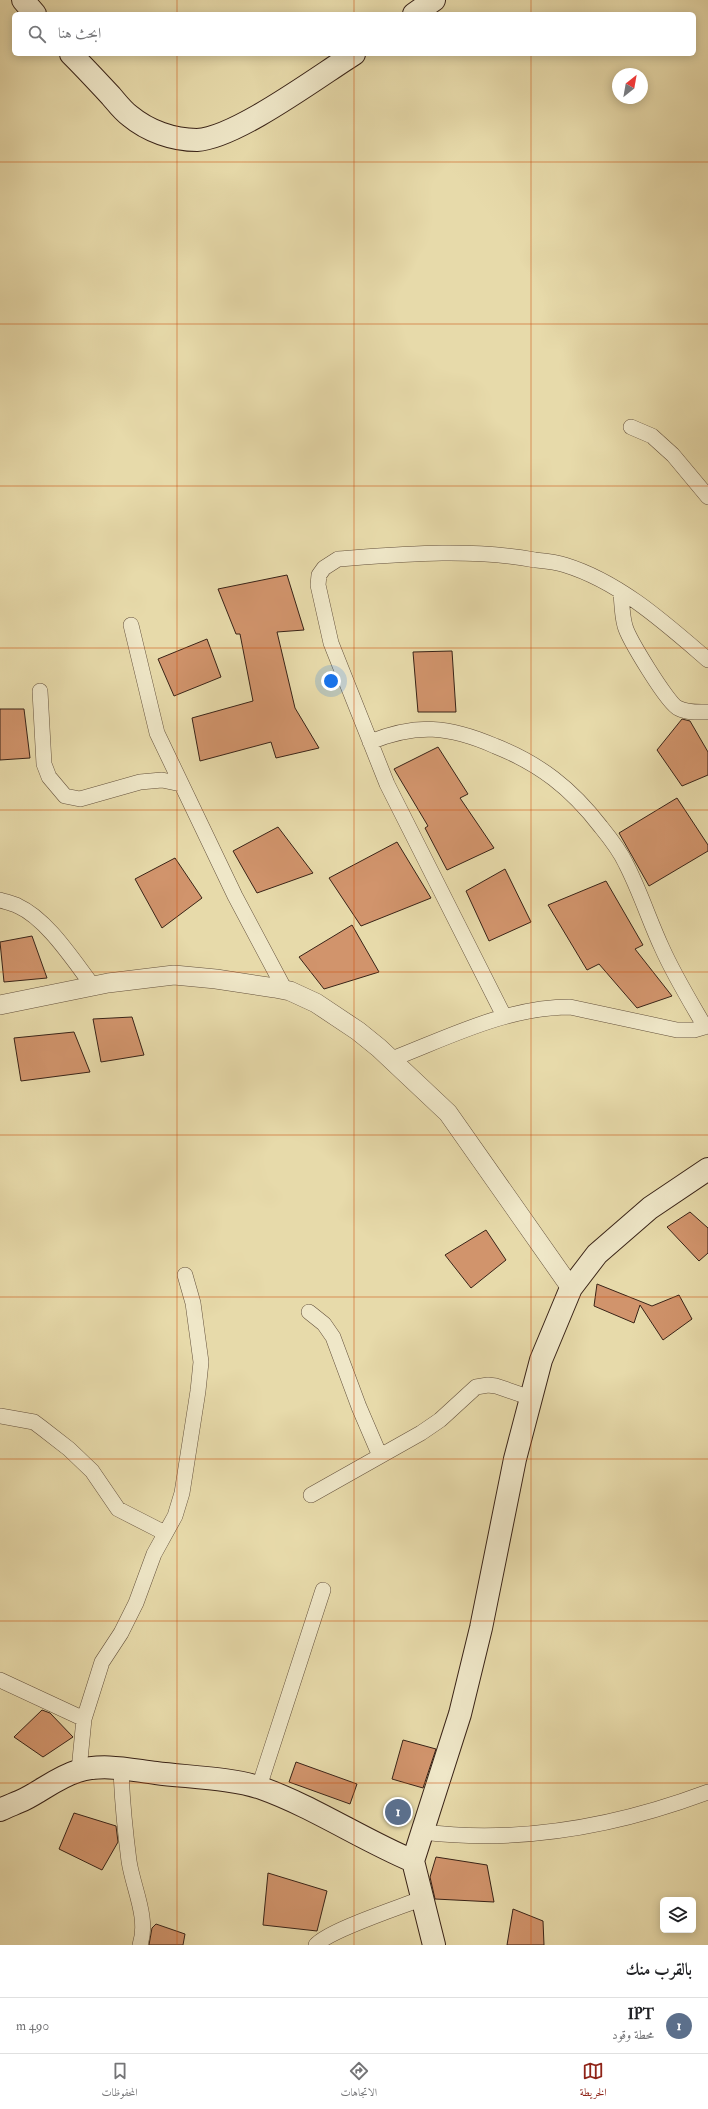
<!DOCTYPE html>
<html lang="ar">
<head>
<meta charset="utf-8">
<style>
	body { margin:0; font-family:"IM FELL Double Pica",Amiri,serif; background:#f6f6f6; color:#202124; direction:rtl }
	.controls { position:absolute; right:12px; bottom:12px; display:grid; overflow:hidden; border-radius:6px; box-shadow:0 2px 10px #0003 }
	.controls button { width:36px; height:36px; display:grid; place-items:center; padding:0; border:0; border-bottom:1px solid #e0e0e0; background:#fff; color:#202124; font:20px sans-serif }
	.compass { position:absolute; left:612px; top:68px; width:36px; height:36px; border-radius:50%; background:#fff; box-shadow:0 2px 10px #0003; rotate:31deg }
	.you { position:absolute; left:331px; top:681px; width:14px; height:14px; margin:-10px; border:3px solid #fff; border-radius:50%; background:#1a73e8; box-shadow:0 0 0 6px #1a73e833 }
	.badge { display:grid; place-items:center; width:26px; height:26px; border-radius:50%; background:#8f2418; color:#fff; font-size:13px; font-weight:700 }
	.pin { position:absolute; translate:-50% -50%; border:2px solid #fff; box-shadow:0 1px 4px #0006 }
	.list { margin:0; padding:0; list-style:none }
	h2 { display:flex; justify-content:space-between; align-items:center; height:52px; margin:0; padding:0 16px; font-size:17px }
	h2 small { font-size:13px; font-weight:400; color:#757577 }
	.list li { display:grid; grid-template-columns:26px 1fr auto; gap:12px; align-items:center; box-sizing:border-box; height:56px; padding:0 16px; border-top:1px solid #e0e0e0 }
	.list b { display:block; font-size:15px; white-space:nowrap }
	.list p { margin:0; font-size:13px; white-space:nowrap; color:#757577 }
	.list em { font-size:13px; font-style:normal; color:#757577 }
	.icon { flex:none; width:22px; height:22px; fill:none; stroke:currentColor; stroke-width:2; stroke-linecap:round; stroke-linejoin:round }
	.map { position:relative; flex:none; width:708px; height:1945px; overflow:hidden; direction:ltr }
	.search { position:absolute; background:#fff; box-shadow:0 2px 10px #0003; left:12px; right:12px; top:12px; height:44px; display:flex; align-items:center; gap:10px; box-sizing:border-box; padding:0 14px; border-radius:6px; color:#757577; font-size:15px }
	.sheet { height:108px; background:#fff }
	nav { display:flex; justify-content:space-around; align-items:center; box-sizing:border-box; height:56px; border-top:1px solid #e0e0e0; background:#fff; font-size:11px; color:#757577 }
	nav a { display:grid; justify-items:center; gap:2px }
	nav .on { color:#8f2418 }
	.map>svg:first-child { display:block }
</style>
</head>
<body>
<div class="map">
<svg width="708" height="1945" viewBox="0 0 708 1945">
	<rect width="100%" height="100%" fill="#e7daaa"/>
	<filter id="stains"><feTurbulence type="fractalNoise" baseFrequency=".005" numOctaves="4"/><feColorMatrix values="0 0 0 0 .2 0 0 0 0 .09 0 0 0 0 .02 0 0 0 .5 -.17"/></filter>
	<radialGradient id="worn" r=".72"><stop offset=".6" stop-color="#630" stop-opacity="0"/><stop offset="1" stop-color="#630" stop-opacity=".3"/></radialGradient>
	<path fill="#d1946c" stroke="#392317" d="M287,575L304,630L277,632L295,708L319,748L276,758L271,742L200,761L192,718L253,701L240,634H236L218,589Z
		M207,639L221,677L174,696L158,659Z
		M452,651L456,712H418L413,652Z
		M0,709H24L30,758L0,760Z
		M682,719L690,721L708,752V775L682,786L657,750Z
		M438,747L468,794L460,798L494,848L447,870L425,828L428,826L394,769Z
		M677,798L708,845V851L649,886L619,833Z
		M278,827L313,873L257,893L233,851Z
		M397,842L431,898L361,926L329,878Z
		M175,858L202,898L162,928L135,879Z
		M505,869L531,922L489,941L466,891Z
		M606,881L643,945L635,949L672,996L637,1008L599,964L587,970L548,905Z
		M352,925L379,972L324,989L299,957Z
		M32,936L47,978L4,982L0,942Z
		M132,1017L144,1055L101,1062L93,1019Z
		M74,1032L90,1072L21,1081L14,1038Z
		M690,1212L708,1228V1253L699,1261L667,1227Z
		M486,1230L506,1260L471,1288L445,1255Z
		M597,1284L652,1306L679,1295L692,1319L663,1340L640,1305L634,1323L594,1306Z
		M42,1710L50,1713L73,1737L43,1757L14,1737Z
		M403,1740L436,1749L423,1788L392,1779Z
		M296,1762L357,1784L350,1804L289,1782Z
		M74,1813L116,1826L118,1842L102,1870L59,1849Z
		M436,1857L487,1865L494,1902L435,1899L430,1877Z
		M268,1873L327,1891L317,1931L263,1925Z
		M513,1909L543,1921L544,1945H507Z
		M156,1924L185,1934L183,1945H149L152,1928Z"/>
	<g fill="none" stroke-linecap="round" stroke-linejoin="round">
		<g stroke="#64513c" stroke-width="16">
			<path id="minor" d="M631,427L652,436L673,455L708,497
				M621,593C622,604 622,616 625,626C628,638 668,704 678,708C687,713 698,712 708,712
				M131,625L157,733L235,896L285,990
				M40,691L44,764L49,777L65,796L80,799L140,782L162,780L181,784
				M370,742C417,723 449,726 495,746C540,764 571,788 601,827C610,838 620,851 626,864C640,891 649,920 662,948C674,975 690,1001 705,1027
				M0,900C6,902 12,903 18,906C47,919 73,960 93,986
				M504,1016L387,784L331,643L318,585L319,575L324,568L338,559C404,554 470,548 535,560C545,561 556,562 565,565C620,582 665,623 708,660
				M392,1059C449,1037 507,1007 570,1007L677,1030H694L708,1026
				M309,1312L324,1324L333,1337L359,1407L380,1456
				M0,1416L34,1422L42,1428L69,1449L92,1471L118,1509L165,1533
				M311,1495L421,1433L440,1420L476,1387L488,1385L496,1386L531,1398
				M0,1680L84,1719
				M121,1769C122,1800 125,1830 129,1861C133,1888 149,1918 140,1945
				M79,1770L84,1719L102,1662L121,1633L136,1603L154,1554L175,1516L182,1493L198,1391L201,1362L193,1303L185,1275
				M259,1787L323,1590
				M423,1832C520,1844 617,1826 708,1792
				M316,1945C329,1930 401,1907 423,1898"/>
		</g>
		<g stroke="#64513c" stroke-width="20">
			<path id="tertiary" d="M0,1005L108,983L174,975L216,979L275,988L290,991L316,1003L358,1031L379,1048L448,1113L571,1288"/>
		</g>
		<g stroke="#392317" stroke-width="24">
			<path id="secondary" d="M23,0L35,14
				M414,14L434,0
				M71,54C85,68 98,82 111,96C117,103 123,111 130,116C148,131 173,140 197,140C236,138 319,76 354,54
				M0,1810C8,1806 17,1803 25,1799C43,1790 58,1777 78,1771C103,1763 131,1770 156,1773C186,1777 233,1778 261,1788C314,1807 361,1839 413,1861
				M434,1945L413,1861L460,1714L481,1628L515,1459L541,1360L571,1288L597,1254L650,1208L708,1169"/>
		</g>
		<use href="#minor" stroke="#efe7c8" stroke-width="15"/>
		<use href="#tertiary" stroke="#efe7c8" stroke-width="19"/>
		<use href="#secondary" stroke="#efe7c8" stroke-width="22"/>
	</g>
	<path fill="none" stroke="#ce510e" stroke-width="1" stroke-opacity="0.55" d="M177,0V14M354,0V14M531,0V14M177,54V1945M354,54V1945M531,54V1945M0,162H708M0,324H708M0,486H708M0,648H708M0,810H708M0,972H708M0,1135H708M0,1297H708M0,1459H708M0,1621H708M0,1783H708"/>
	<rect width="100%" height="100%" filter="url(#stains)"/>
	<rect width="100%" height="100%" fill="url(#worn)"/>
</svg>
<div class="controls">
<button><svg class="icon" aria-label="layers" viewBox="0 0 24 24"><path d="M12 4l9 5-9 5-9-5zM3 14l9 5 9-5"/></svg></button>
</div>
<svg class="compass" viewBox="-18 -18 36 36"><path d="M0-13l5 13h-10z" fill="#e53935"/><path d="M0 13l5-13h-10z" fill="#757577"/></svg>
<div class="you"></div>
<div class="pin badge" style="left:398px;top:1812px;background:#5c6f8a">1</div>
<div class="search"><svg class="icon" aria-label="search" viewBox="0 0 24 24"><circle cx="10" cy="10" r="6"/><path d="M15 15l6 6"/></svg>ابحث هنا</div>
</div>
<section class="sheet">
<h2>بالقرب منك<small></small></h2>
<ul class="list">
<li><span class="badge" style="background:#5c6f8a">1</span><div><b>IPT</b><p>محطة وقود</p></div><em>490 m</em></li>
</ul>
</section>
<nav>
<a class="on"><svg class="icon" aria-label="map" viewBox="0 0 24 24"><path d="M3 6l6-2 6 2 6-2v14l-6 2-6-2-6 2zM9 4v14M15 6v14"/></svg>الخريطة</a>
<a><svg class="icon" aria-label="directions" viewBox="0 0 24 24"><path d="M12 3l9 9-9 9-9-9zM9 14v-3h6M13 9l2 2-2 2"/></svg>الاتجاهات</a>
<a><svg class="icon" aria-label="saved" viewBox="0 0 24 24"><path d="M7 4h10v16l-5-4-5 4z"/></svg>المحفوظات</a>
</nav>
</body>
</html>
